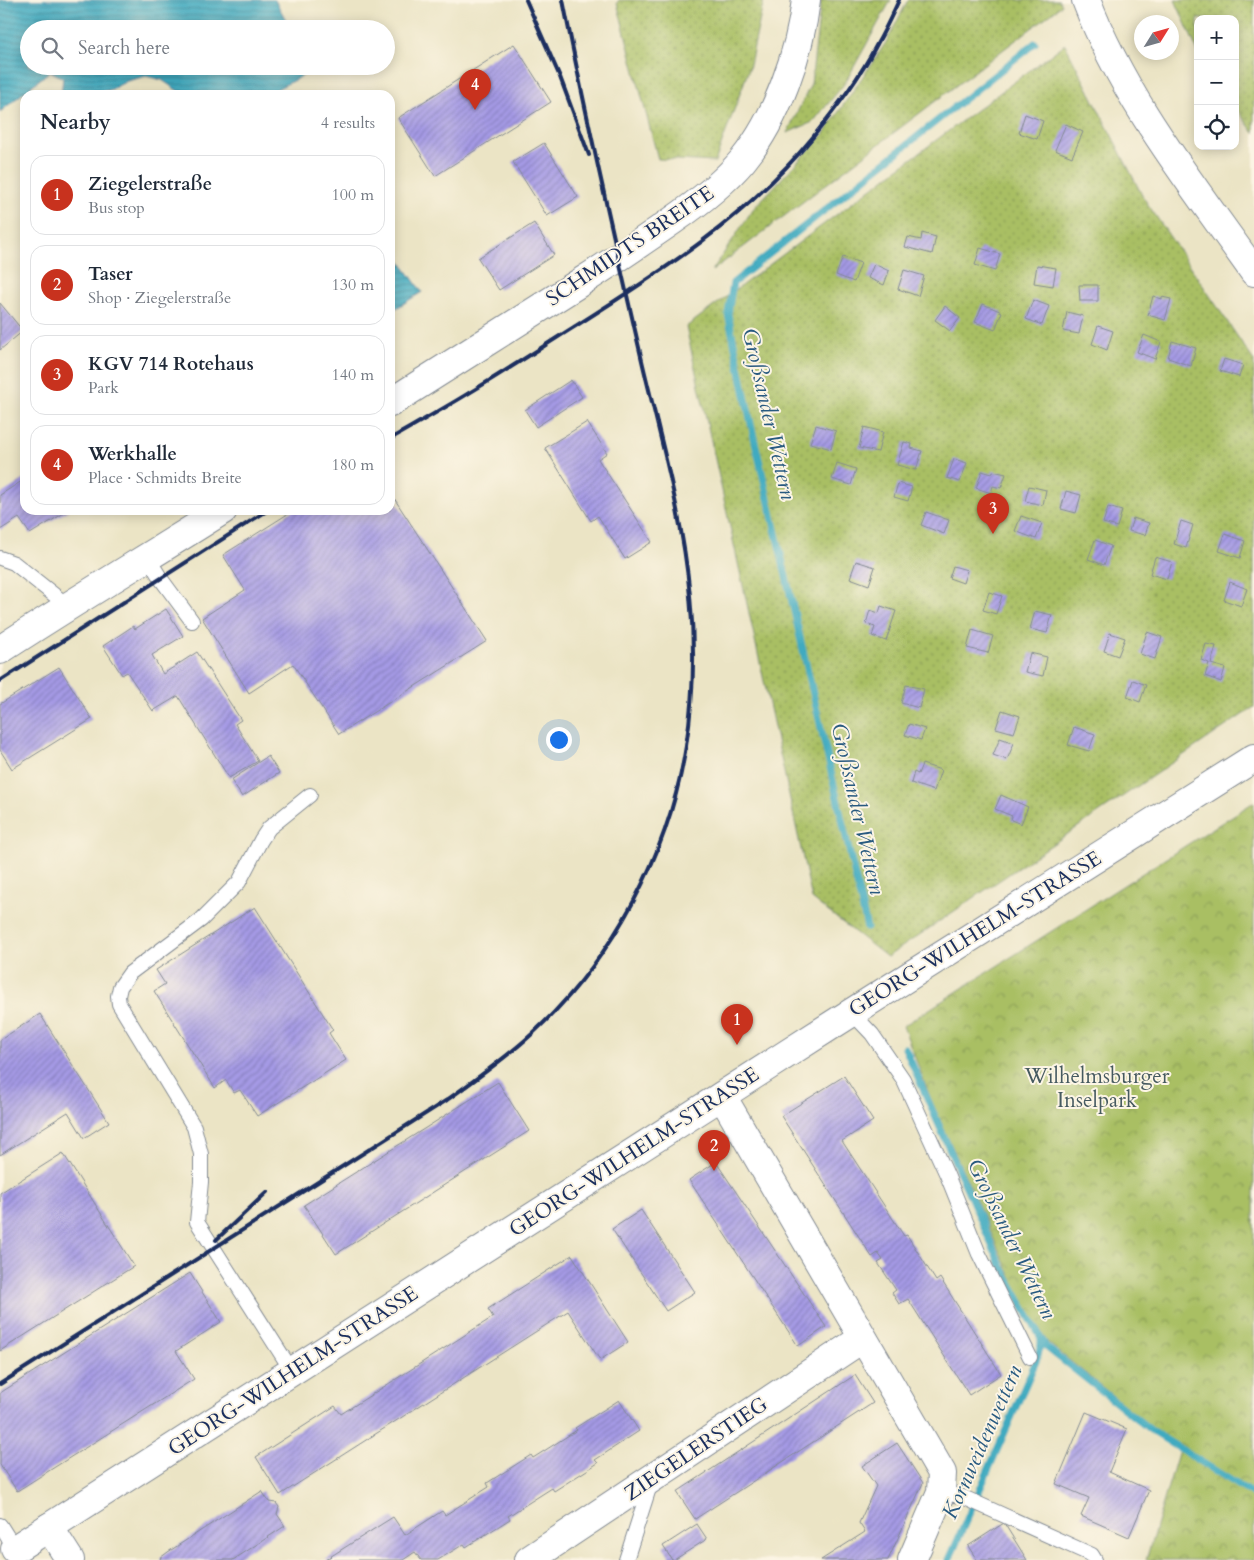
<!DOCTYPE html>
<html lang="en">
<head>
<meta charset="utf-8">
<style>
	body { margin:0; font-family:Cardo,serif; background:#f6f6f7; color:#1f2937 }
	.controls { position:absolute; right:15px; top:15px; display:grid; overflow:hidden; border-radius:10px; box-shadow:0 2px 12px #0003 }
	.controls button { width:45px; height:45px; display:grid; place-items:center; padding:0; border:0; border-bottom:1px solid #e0e1e3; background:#fff; color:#1f2937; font:25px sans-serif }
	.compass { position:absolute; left:1134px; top:15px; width:45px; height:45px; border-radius:50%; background:#fff; box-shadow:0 2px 12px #0003; rotate:53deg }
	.you { position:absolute; left:558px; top:739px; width:18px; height:18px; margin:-12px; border:4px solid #fff; border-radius:50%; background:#1a73e8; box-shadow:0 0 0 8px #1a73e833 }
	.badge { display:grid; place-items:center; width:32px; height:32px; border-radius:50%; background:#c8321e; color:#fff; font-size:16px; font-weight:700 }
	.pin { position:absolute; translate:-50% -41px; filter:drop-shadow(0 1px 2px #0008) }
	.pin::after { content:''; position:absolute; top:26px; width:18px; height:15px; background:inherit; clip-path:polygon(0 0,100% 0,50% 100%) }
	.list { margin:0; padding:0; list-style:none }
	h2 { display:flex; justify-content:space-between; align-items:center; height:65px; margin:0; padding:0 20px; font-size:21px }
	h2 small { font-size:16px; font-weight:400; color:#747a83 }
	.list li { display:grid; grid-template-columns:32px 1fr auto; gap:15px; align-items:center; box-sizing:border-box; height:80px; margin:0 10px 10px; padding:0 10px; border:1px solid #e0e1e3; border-radius:15px }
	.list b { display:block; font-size:19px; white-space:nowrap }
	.list p { margin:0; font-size:16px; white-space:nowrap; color:#747a83 }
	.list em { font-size:16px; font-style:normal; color:#747a83 }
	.icon { flex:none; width:28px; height:28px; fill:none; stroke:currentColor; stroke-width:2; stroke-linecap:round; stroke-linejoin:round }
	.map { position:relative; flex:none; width:1254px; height:1560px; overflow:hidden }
	.search { position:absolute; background:#fff; box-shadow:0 2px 12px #0003; left:20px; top:20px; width:375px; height:55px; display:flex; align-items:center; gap:12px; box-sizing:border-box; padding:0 18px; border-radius:28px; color:#747a83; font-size:19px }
	.panel { position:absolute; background:#fff; box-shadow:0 2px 12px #0003; left:20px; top:90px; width:375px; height:425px; border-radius:15px }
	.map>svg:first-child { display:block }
</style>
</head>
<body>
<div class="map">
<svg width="1254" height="1560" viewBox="0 0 1254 1560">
	<defs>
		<pattern id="grass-dots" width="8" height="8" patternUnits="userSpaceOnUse" patternTransform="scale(1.25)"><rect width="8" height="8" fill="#a9bf64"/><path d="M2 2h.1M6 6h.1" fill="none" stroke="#899c56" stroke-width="1.8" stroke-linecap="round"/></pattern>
		<pattern id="park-crowns" width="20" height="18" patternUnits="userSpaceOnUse" patternTransform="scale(1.25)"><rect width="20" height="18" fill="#a9bf64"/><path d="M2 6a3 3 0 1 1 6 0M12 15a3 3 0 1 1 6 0" fill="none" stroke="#899c56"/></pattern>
		<pattern id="water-rules" width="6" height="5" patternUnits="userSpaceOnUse" patternTransform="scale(1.25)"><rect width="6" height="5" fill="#41aac0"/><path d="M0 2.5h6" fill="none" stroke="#368b9f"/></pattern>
		<pattern id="building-hatch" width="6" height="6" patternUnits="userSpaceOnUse" patternTransform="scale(1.25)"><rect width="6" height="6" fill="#a59ae5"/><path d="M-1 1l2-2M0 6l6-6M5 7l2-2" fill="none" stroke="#867ebd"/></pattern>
	</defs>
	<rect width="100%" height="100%" fill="#fcf5e5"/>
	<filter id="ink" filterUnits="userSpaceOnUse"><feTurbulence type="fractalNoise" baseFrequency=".02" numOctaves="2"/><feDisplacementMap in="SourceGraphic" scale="10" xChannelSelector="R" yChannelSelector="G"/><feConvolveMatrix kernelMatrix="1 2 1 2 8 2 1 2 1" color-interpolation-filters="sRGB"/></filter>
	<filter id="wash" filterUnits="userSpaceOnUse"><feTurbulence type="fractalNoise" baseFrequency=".0096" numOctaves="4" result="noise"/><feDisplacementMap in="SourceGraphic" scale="20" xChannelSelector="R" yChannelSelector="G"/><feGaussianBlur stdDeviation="1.12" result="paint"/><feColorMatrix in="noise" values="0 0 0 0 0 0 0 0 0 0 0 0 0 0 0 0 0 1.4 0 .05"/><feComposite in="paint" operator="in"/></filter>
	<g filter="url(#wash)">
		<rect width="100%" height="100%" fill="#ebe4c5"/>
		<path fill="url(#grass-dots)" stroke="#627761" d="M619,0H764L749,69L715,162L658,159L617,3Z
			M821,0H891L845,83L813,122L787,133L811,84Z
			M908,0H1059L1062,5L712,271L753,209L823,135L887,41Z
			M1175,0H1254V133L1235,107V19H1198V52Z
			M1065,44L1143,197L1254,361V707L887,957L812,899L686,327Z"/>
		<path fill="url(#park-crowns)" stroke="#627761" d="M1254,802V1560H1146L1179,1450L1047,1342L1020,1297L933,1105L903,1026Z"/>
		<path fill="url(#water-rules)" stroke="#2e6c8f" d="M0,0H275L291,29H29V66H312L314,70L271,92L273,95H184L162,80L146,76L127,81L110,90L102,91L95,95H61L63,78L50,71L0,112Z
			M390,247L422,292L390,312Z"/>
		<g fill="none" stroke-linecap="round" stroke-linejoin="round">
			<path stroke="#41aac0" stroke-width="7" d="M867,928L753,433L728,314L733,283L1035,43
				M905,1048L1001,1266L1046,1347L1152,1431L1254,1495
				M949,1560L1036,1361L1041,1345V1339"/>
		</g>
		<g id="blocks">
			<path fill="url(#building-hatch)" d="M514,44L551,102L435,176L398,118Z
				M1025,114L1043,121L1037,139L1019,133Z
				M1066,124L1083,132L1072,157L1055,150Z
				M544,143L578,197L547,216L513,162Z
				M534,223L554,255L499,290L478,258Z
				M922,233L936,237L932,254L905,247L908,237L921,240Z
				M980,248L1000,254L995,271L975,265Z
				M843,257L861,263L854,282L836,275Z
				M874,264L889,271L884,285L868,278Z
				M1037,265L1056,268L1053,286L1034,283Z
				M904,270L924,276L918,296L898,289Z
				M1079,285H1098V301H1080Z
				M1153,296L1162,299V297L1171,299L1165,320L1148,315Z
				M1033,300L1049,306L1042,325L1026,319Z
				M0,303L23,331L0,350Z
				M983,304L1002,312L995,330L975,322Z
				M945,306L960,318L950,331L935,320Z
				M1067,312L1083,316L1079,334L1063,331Z
				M1098,326L1113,331L1107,350L1092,344Z
				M1144,335L1161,342L1155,359L1137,352Z
				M1172,341L1196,348L1191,366L1168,358Z
				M1224,359L1243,365L1239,377L1220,371Z
				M571,380L582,397L536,427L525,410Z
				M587,422L607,453L598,459L652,542L625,559L598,516L591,521L545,448Z
				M816,425L836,431L831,449L810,443Z
				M864,427L883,432L878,452L859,448Z
				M904,442L912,444L911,448L922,451L916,470L897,465Z
				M954,459L967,463L960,482L947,478Z
				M837,463L856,469L851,485L832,479Z
				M982,471L992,474L993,471L1006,474L1001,488L993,486L991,493L976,488Z
				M25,479V510H69L30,534L19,518L0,530V495Z
				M898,483L912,487L908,501L894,497Z
				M1029,486L1046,490L1043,505L1025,501Z
				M1066,491L1081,495L1076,513L1061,509Z
				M390,492L487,641L339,734L293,664L249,693L202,618L245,590L223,555L294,510H390Z
				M1108,507L1122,511L1117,527L1103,523Z
				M926,512L949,520L944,534L921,525Z
				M1021,516L1042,523L1036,539L1015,531Z
				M1133,518L1149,523L1145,535L1129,531Z
				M1181,521L1193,525L1186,548L1174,544Z
				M1225,534L1245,541L1240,558L1219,551Z
				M1095,540L1111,546L1104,565L1088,559Z
				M1155,557L1172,562L1167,579L1150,574Z
				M856,561L875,567L869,585L850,578Z
				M953,566L967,570L963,583L949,578Z
				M1230,582L1247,589L1241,606L1224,600Z
				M989,592L1002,596L996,614L983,610Z
				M881,606L896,611L886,641L872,636L875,627L866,624L870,610L879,613Z
				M166,609L183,636L152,655L163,674L197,652L241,720L235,724L258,761L229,778L178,696L153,711L127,672L122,675L103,646L133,626L135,629Z
				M1035,611L1052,615L1047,633L1030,629Z
				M972,630L993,636L988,653L967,648Z
				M1147,632L1162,637L1155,659L1140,654Z
				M1110,633L1125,638L1118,656L1104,651Z
				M1206,644L1216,646L1211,664L1225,668L1221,682L1205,676L1209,663L1201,660Z
				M1030,653L1047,657L1043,676L1025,672Z
				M59,667L92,719L12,769L0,750V704Z
				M1133,680L1146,685L1140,702L1127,697Z
				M906,685L924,689L919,708L901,703Z
				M1002,710L1020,716L1014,733L996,728Z
				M909,724L925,729L921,740L905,735Z
				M1074,727L1095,734L1089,751L1068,745Z
				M1000,738L1014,743L1007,760L993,755Z
				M268,756L279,773L242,797L231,780Z
				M922,764L941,770L934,791L911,783L914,772L918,774Z
				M1001,795L1028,807L1021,824L1011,820L1012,816L995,809Z
				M255,907L333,1030L329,1033L346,1060L257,1116L240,1090L234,1093L226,1080L215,1088L154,991L165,984L156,970Z
				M40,1014L109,1122L84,1138L68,1112L0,1155V1040Z
				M844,1076L873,1121L842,1141L904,1236L907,1235L936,1281L940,1278L1001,1374L969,1395L908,1299L899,1304L892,1293L896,1290L878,1263L883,1260L878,1253L872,1257L781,1116Z
				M498,1082L529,1131L336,1254L304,1205Z
				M63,1153L134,1266L0,1351V1193Z
				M716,1162L826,1327L798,1346L689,1180Z
				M641,1210L695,1292L666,1311L612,1229Z
				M572,1255L628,1342L600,1360L568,1311L280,1495L256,1457L335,1406L341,1414L415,1367L493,1317L488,1309Z
				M190,1273L221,1322L176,1351L194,1379L17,1491L0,1465V1393Z
				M855,1375L873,1403L695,1519L677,1492Z
				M619,1400L639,1431L595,1460L598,1463L554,1491L552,1488L508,1516L510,1519L466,1547L464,1544L438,1560H421L415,1552L403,1560H325L393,1517L405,1535L442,1511L445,1515L489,1487L487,1483L531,1455L533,1458L577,1430L575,1428Z
				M1086,1412L1127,1429L1109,1472L1149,1490L1129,1537L1081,1516L1089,1498L1056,1484Z
				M897,1443L923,1483L888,1560H821L865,1532L859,1523L876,1486L862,1466Z
				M262,1491L269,1502L276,1503L279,1507L277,1514L285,1526L233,1560H161L160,1558L168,1552Z
				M1004,1523L1027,1560H977L968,1546Z
				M697,1524L707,1539L674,1560H672L663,1546Z"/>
		</g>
	</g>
	<g filter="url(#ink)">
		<use href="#blocks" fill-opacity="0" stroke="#838a92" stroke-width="1"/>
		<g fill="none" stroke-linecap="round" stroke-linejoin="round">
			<g stroke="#838a92" stroke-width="16">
				<path id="lane" d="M0,558L14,563L68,606
					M148,558L161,579L192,621
					M852,1013L872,1034L903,1079L947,1175L979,1254L1030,1357
					M292,1371L197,1222L201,1182V1154L194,1127L119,1004L118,996L120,987L130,973L201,920L239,882L261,840L269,828L310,795
					M941,1492L963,1497L1092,1555L1095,1560
					M0,1525L15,1549
					M626,1560L651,1482"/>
			</g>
			<g stroke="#838a92" stroke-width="30">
				<path id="street" d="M722,1096L942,1473L941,1492L912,1560
					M49,1527L70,1560
					M529,1560L863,1338"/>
			</g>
			<g stroke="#838a92" stroke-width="30">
				<path id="secondary" d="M1086,0C1124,100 1193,185 1254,272
					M390,403C455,362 519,321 584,280C614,261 643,241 672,221C698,203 723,184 743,160C777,119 800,52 806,0
					M0,650C73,602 149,557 223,510
					M15,1549L832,1025L1254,758"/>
			</g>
			<use href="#lane" stroke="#fff" stroke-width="14"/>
			<use href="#street" stroke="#fff" stroke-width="28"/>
			<use href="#secondary" stroke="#fff" stroke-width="28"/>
			<path stroke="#1b2f5e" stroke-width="4" d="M526,0L560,77L589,155
				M390,439C416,424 443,409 469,393C504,372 539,349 574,327C661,272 747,218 813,137C836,108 860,77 877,44C885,30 892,15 899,0
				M0,681L268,510
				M216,1240L267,1192
				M0,1384L447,1100C476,1079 506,1058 532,1034C613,959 669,854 686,746C694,696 695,645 690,596C683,518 661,441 643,365C615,244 587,122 563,0"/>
		</g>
	</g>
	<g text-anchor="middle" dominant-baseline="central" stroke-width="4" stroke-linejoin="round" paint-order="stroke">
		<g font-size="21" fill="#1b2f5e" stroke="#fcf5e5">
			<text transform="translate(630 246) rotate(-34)">SCHMIDTS BREITE</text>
			<text transform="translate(975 934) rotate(-32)">GEORG-WILHELM-STRASSE</text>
			<text transform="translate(634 1152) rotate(-33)">GEORG-WILHELM-STRASSE</text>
			<text transform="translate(293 1371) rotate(-33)">GEORG-WILHELM-STRASSE</text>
			<text transform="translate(696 1449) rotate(-34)">ZIEGELERSTIEG</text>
		</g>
		<g font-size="21" fill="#465a60" stroke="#fcf5e5">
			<text x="1097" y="1076">Wilhelmsburger<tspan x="1097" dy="24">Inselpark</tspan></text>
		</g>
		<g font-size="22" font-style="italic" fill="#285a80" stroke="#fcf5e5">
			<text transform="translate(769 414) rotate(77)">Großsander Wettern</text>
			<text transform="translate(858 809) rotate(77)">Großsander Wettern</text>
			<text transform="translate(1012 1239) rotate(64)">Großsander Wettern</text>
			<text transform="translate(982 1442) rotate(-66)">Kornweidenwettern</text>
		</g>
	</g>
</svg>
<div class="controls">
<button>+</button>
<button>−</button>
<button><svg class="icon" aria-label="locate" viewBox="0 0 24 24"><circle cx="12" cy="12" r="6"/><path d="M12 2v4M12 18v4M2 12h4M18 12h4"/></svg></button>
</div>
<svg class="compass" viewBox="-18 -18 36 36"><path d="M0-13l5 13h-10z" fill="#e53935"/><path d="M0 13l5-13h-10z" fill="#747a83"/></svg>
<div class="you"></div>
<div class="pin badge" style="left:737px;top:1045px">1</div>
<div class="pin badge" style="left:714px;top:1171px">2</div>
<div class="pin badge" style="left:993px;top:534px">3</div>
<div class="pin badge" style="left:475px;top:110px">4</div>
<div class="search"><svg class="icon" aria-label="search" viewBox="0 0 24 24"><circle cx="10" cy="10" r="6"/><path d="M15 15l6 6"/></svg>Search here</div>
<section class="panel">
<h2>Nearby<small>4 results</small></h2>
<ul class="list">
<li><span class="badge">1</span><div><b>Ziegelerstraße</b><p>Bus stop</p></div><em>100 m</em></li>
<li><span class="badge">2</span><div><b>Taser</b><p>Shop · Ziegelerstraße</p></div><em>130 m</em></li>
<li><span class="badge">3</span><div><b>KGV 714 Rotehaus</b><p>Park</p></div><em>140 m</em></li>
<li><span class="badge">4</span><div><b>Werkhalle</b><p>Place · Schmidts Breite</p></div><em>180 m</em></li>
</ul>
</section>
</div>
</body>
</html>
